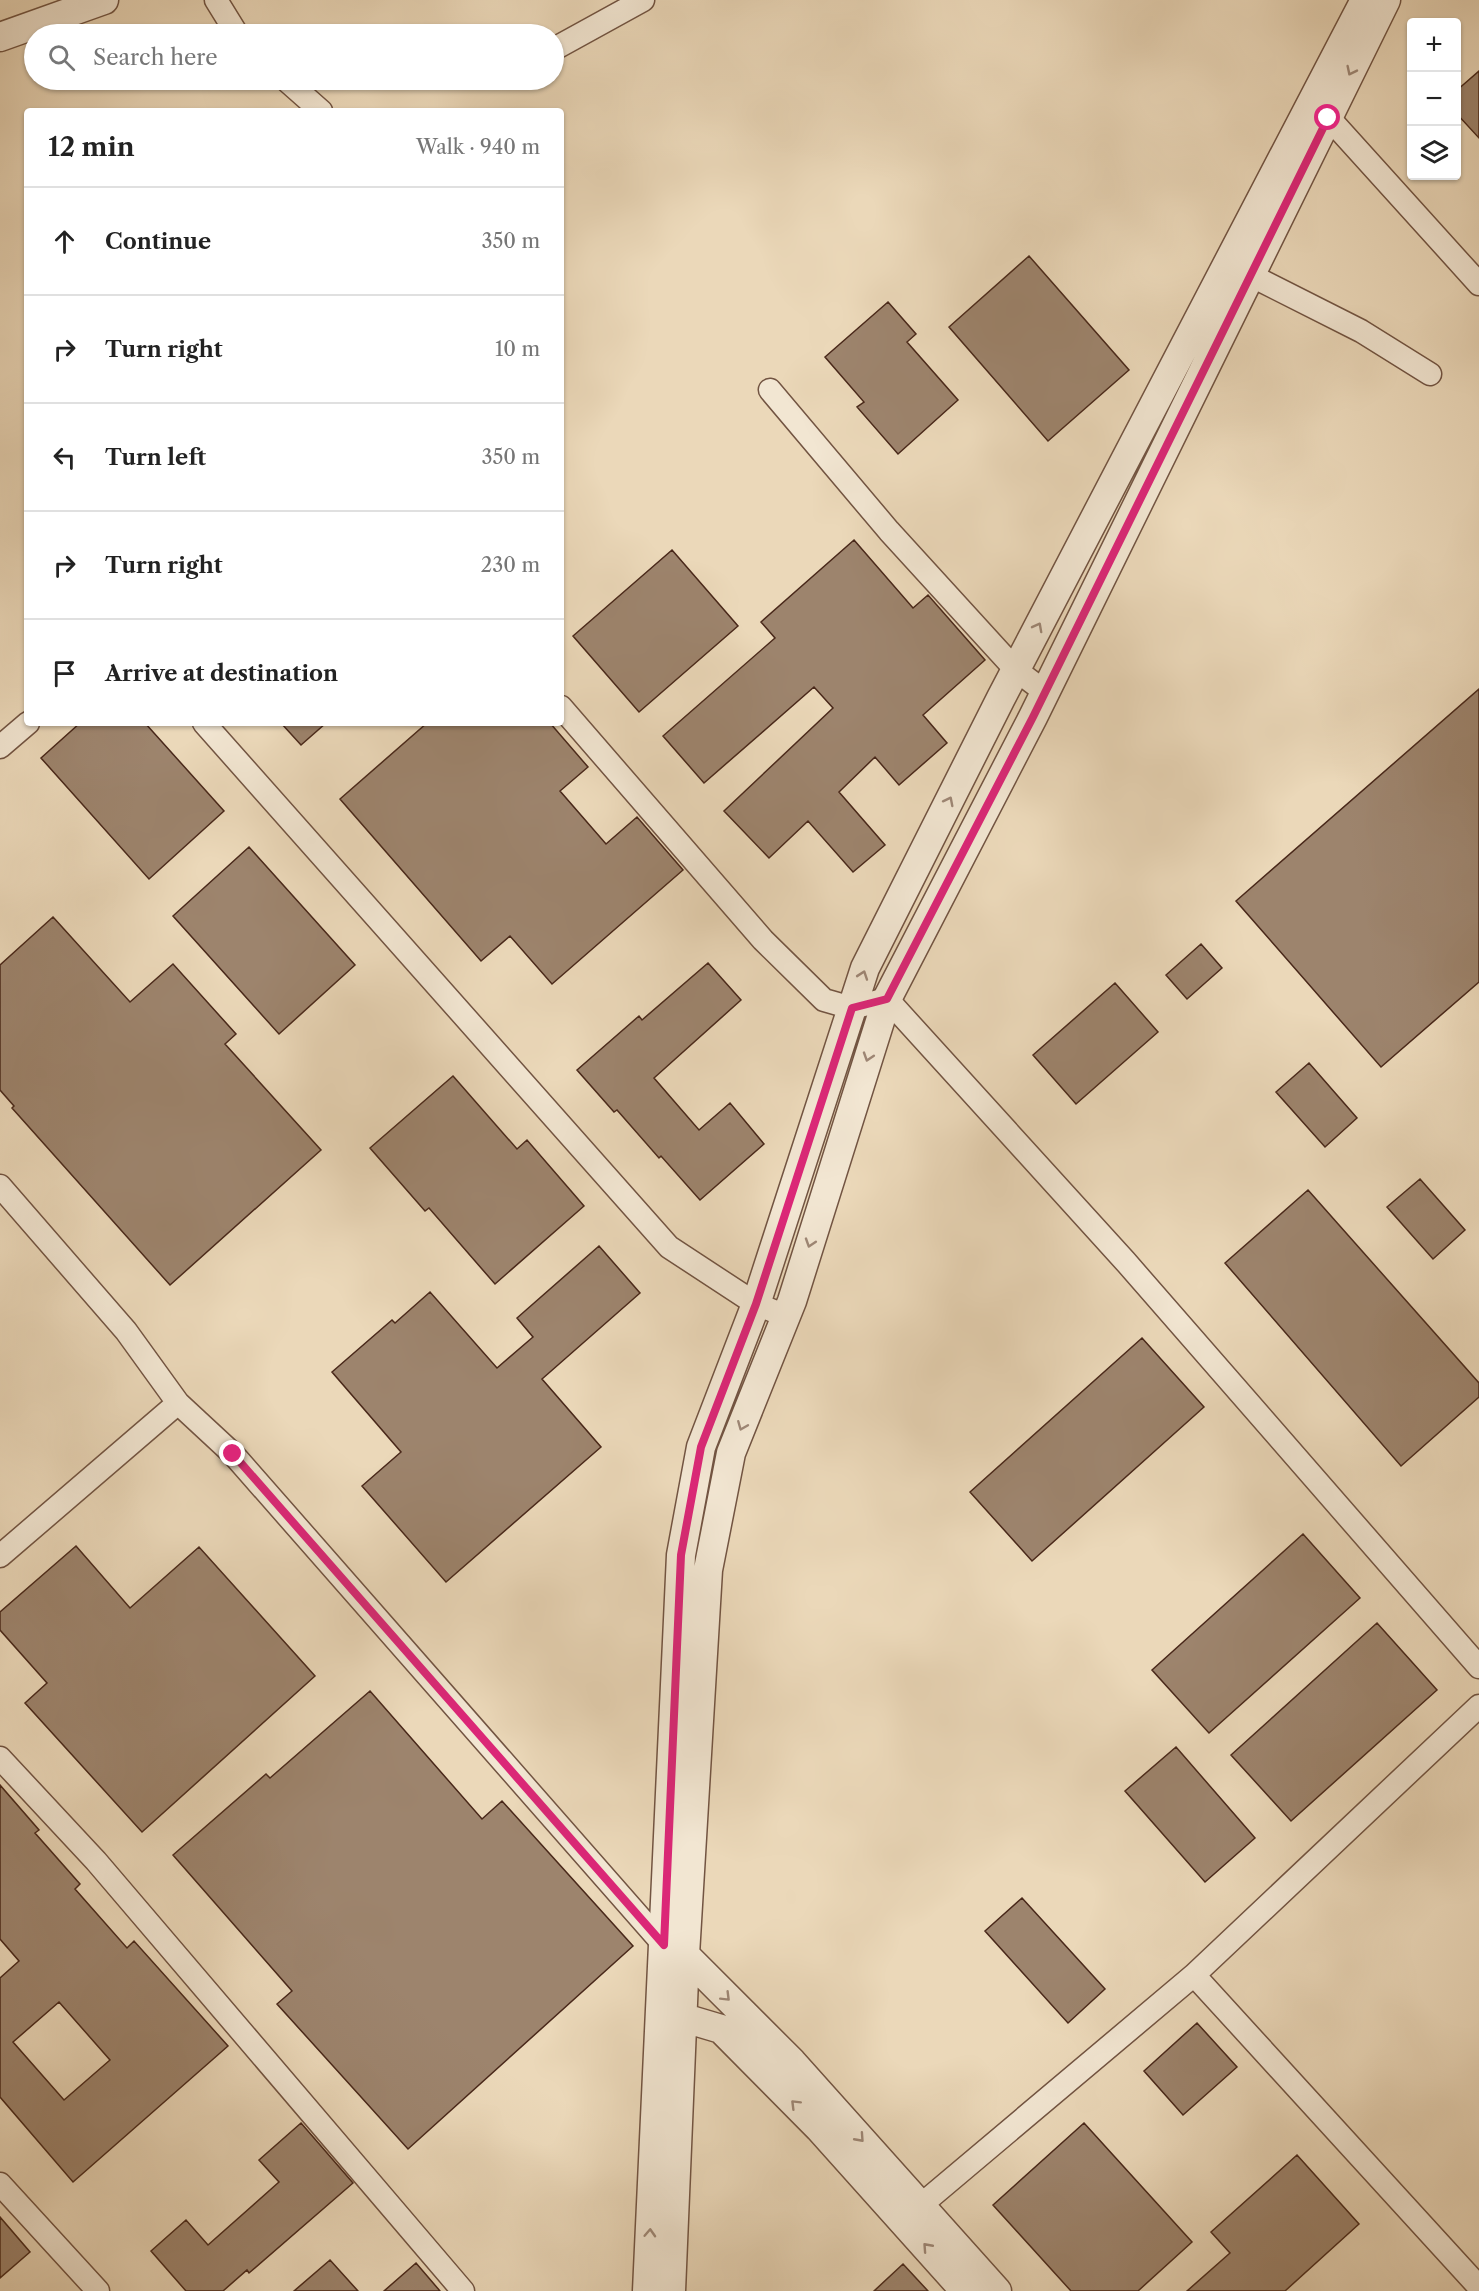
<!DOCTYPE html>
<html lang="en">
<head>
<meta charset="utf-8">
<style>
	body { margin:0; font-family:"Libre Caslon Text",serif; background:#f2f2f2; color:#222 }
	.controls { position:absolute; right:18px; top:18px; display:grid; overflow:hidden; border-radius:6px; box-shadow:0 2px 4px #0004 }
	.controls button { width:54px; height:54px; display:grid; place-items:center; padding:0; border:0; border-bottom:2px solid #e0e0e0; background:#fff; color:#222; font:30px sans-serif }
	.stop { position:absolute; width:18px; height:18px; margin:-14px; border:4px solid #db2777; border-radius:50%; background:#fff }
	.stop.end { background:#db2777; border-color:#fff; box-shadow:0 2px 6px #0008 }
	.list { margin:0; padding:0; list-style:none }
	h2 { display:flex; justify-content:space-between; align-items:center; height:78px; margin:0; padding:0 24px; font-size:26px }
	h2 small { font-size:20px; font-weight:400; color:#767676 }
	.list li { display:grid; grid-template-columns:39px 1fr auto; gap:18px; align-items:center; box-sizing:border-box; height:108px; padding:0 24px; border-top:2px solid #e0e0e0 }
	.list b { display:block; font-size:22px; white-space:nowrap }
	.list em { font-size:20px; font-style:normal; color:#767676 }
	.icon { flex:none; width:33px; height:33px; fill:none; stroke:currentColor; stroke-width:2; stroke-linecap:round; stroke-linejoin:round }
	.map { position:relative; flex:none; width:1479px; height:2291px; overflow:hidden }
	.search { position:absolute; background:#fff; box-shadow:0 2px 4px #0004; left:24px; top:24px; width:540px; height:66px; display:flex; align-items:center; gap:15px; box-sizing:border-box; padding:0 21px; border-radius:33px; color:#767676; font-size:22px }
	.panel { position:absolute; background:#fff; box-shadow:0 2px 4px #0004; left:24px; top:108px; width:540px; height:618px; border-radius:6px }
	.map>svg:first-child { display:block }
</style>
</head>
<body>
<div class="map">
<svg width="1479" height="2291" viewBox="0 0 1479 2291">
	<rect width="100%" height="100%" fill="#ebd8b9"/>
	<filter id="stains"><feTurbulence type="fractalNoise" baseFrequency=".00333" numOctaves="4"/><feColorMatrix values="0 0 0 0 .2 0 0 0 0 .09 0 0 0 0 .02 0 0 0 .5 -.17"/></filter>
	<radialGradient id="worn" r=".72"><stop offset=".6" stop-color="#630" stop-opacity="0"/><stop offset="1" stop-color="#630" stop-opacity=".3"/></radialGradient>
	<path fill="#9d846d" stroke="#49281a" stroke-width="1.5" fill-rule="evenodd" d="M1479,71V138L1456,113V91Z
		M1029,256L1129,370L1048,441L949,327Z
		M888,302L916,334L907,342L958,400L898,454L857,407L864,402L825,357Z
		M854,540L913,608L928,595L985,660L923,715L947,743L899,785L875,757L839,792L885,845L853,872L808,821L769,858L724,811L833,708L814,687L704,783L663,736L775,638L761,622Z
		M672,550L738,626L639,712L573,636Z
		M1479,689V982L1381,1067L1236,901Z
		M80,723H145L224,811L149,879L41,758Z
		M281,723H326L301,745Z
		M427,723H550L588,767L560,791L606,844L637,817L683,870L552,984L510,936L481,961L340,799Z
		M249,847L355,965L279,1034L173,916Z
		M53,917L130,1002L173,964L236,1034L225,1044L321,1150L170,1285L12,1108L14,1106L0,1090V965Z
		M1201,944L1222,968L1187,999L1166,975Z
		M708,963L741,1000L654,1078L699,1130L730,1103L764,1144L700,1200L661,1156L659,1158L617,1110L614,1112L577,1070L639,1016L642,1020Z
		M1115,983L1158,1032L1076,1104L1033,1055Z
		M1309,1063L1357,1118L1325,1147L1276,1092Z
		M453,1076L517,1149L527,1140L584,1206L495,1284L429,1208L425,1211L370,1148Z
		M1420,1179L1465,1230L1433,1259L1387,1207Z
		M1308,1190L1479,1383V1397L1401,1466L1225,1263Z
		M599,1246L640,1293L542,1379L601,1447L446,1582L362,1486L401,1452L332,1372L392,1320L395,1323L430,1292L497,1368L533,1337L517,1318Z
		M1142,1338L1204,1407L1032,1561L970,1492Z
		M1303,1534L1360,1598L1209,1733L1152,1670Z
		M76,1546L130,1608L199,1547L315,1676L142,1832L25,1703L47,1683L0,1630V1612Z
		M1377,1623L1437,1690L1291,1821L1231,1755Z
		M370,1691L482,1819L502,1801L633,1946L408,2149L277,2004L292,1991L173,1855L266,1774L270,1778Z
		M1176,1747L1255,1838L1205,1882L1125,1791Z
		M0,1785L39,1830L35,1833L80,1884L75,1889L127,1948L134,1941L228,2046L73,2182L0,2097V1978L19,1961L0,1939ZM59,2002L110,2060L64,2100L13,2042Z
		M1022,1898L1105,1989L1068,2023L985,1931Z
		M1197,2023L1237,2067L1183,2115L1144,2071Z
		M301,2123L353,2183L249,2273L247,2270L223,2291H186L151,2251L186,2220L208,2245L279,2182L259,2160Z
		M1084,2123L1192,2242L1138,2291H1071L993,2205Z
		M1297,2155L1359,2224L1285,2291H1187L1230,2253L1211,2232Z
		M0,2217L30,2252L0,2278Z
		M330,2260L358,2291H294Z
		M416,2263L440,2291H384Z
		M903,2264L928,2291H874Z"/>
	<g fill="none" stroke-linecap="round" stroke-linejoin="round">
		<g stroke="#725442" stroke-width="25">
			<path id="minor" d="M216,0L237,34
				M554,49L643,0
				M286,80L321,111
				M1319,107L1479,284
				M1250,275L1361,331L1430,374
				M770,390L889,531L1016,670L1045,692
				M561,707L763,940L824,1000L852,1008L887,999L1125,1261L1479,1667
				M204,723L669,1247L756,1304L786,1316
				M0,747L28,723
				M0,1186L126,1331L178,1403L233,1454L664,1945
				M0,1556L178,1403
				M1479,1706L1194,1975L1479,2287
				M0,1758L96,1861L463,2291
				M0,2184L98,2291
				M921,2205L1194,1975"/>
		</g>
		<g stroke="#725442" stroke-width="31">
			<path id="tertiary" d="M0,37L104,0
				M675,1951L685,1955L792,2062L997,2291
				M666,2017L684,2018L721,2029L819,2128L965,2291
				M647,2291L681,1555L701,1447L756,1304L865,968L1001,698L1365,0
				M671,2291L685,1955L708,1570L731,1453L792,1301L887,999L1033,717L1386,0"/>
		</g>
		<use href="#minor" stroke="#f2e6d2" stroke-width="22"/>
		<use href="#tertiary" stroke="#f2e6d2" stroke-width="28"/>
	</g>
	<defs><path id="oneway-chevron" d="M-2-3.5L2.5 0L-2 3.5" fill="none" stroke-width="1.6" stroke-linecap="round" stroke-linejoin="round" transform="scale(1.5)"/></defs>
	<g stroke="#9e8776">
		<use href="#oneway-chevron" transform="translate(1351 71) rotate(116)"/>
		<use href="#oneway-chevron" transform="translate(1038 627) rotate(-62)"/>
		<use href="#oneway-chevron" transform="translate(949 801) rotate(-63)"/>
		<use href="#oneway-chevron" transform="translate(863 975) rotate(-71)"/>
		<use href="#oneway-chevron" transform="translate(868 1057) rotate(108)"/>
		<use href="#oneway-chevron" transform="translate(810 1243) rotate(108)"/>
		<use href="#oneway-chevron" transform="translate(742 1426) rotate(112)"/>
		<use href="#oneway-chevron" transform="translate(726 1997) rotate(45)"/>
		<use href="#oneway-chevron" transform="translate(795 2104) rotate(-135)"/>
		<use href="#oneway-chevron" transform="translate(860 2138) rotate(48)"/>
		<use href="#oneway-chevron" transform="translate(650 2233) rotate(-87)"/>
		<use href="#oneway-chevron" transform="translate(927 2247) rotate(-132)"/>
	</g>
	<g fill="none" stroke-linecap="round" stroke-linejoin="round">
		<path stroke="#db2777" stroke-width="8" d="M233,1454L664,1945L681,1555L701,1447L756,1304L852,1008L887,999L1033,717L1328,118"/>
	</g>
	<rect width="100%" height="100%" filter="url(#stains)"/>
	<rect width="100%" height="100%" fill="url(#worn)"/>
</svg>
<div class="controls">
<button>+</button>
<button>−</button>
<button><svg class="icon" aria-label="layers" viewBox="0 0 24 24"><path d="M12 4l9 5-9 5-9-5zM3 14l9 5 9-5"/></svg></button>
</div>
<div class="stop" style="left:1328px;top:118px"></div>
<div class="stop end" style="left:233px;top:1454px"></div>
<div class="search"><svg class="icon" aria-label="search" viewBox="0 0 24 24"><circle cx="10" cy="10" r="6"/><path d="M15 15l6 6"/></svg>Search here</div>
<section class="panel">
<h2>12 min<small>Walk · 940 m</small></h2>
<ul class="list">
<li><svg class="icon" aria-label="ahead" viewBox="0 0 24 24"><path d="M12 20V5M6 11l6-6 6 6"/></svg><div><b>Continue</b></div><em>350 m</em></li>
<li><svg class="icon" aria-label="right" viewBox="0 0 24 24"><path d="M7 20v-9h11M14 6l5 5-5 5"/></svg><div><b>Turn right</b></div><em>10 m</em></li>
<li><svg class="icon" aria-label="left" viewBox="0 0 24 24"><path d="M17 20v-9H6M10 6l-5 5 5 5"/></svg><div><b>Turn left</b></div><em>350 m</em></li>
<li><svg class="icon" aria-label="right" viewBox="0 0 24 24"><path d="M7 20v-9h11M14 6l5 5-5 5"/></svg><div><b>Turn right</b></div><em>230 m</em></li>
<li><svg class="icon" aria-label="arrive" viewBox="0 0 24 24"><path d="M6 21V4h12l-3 4 3 4H6"/></svg><div><b>Arrive at destination</b></div></li>
</ul>
</section>
</div>
</body>
</html>
